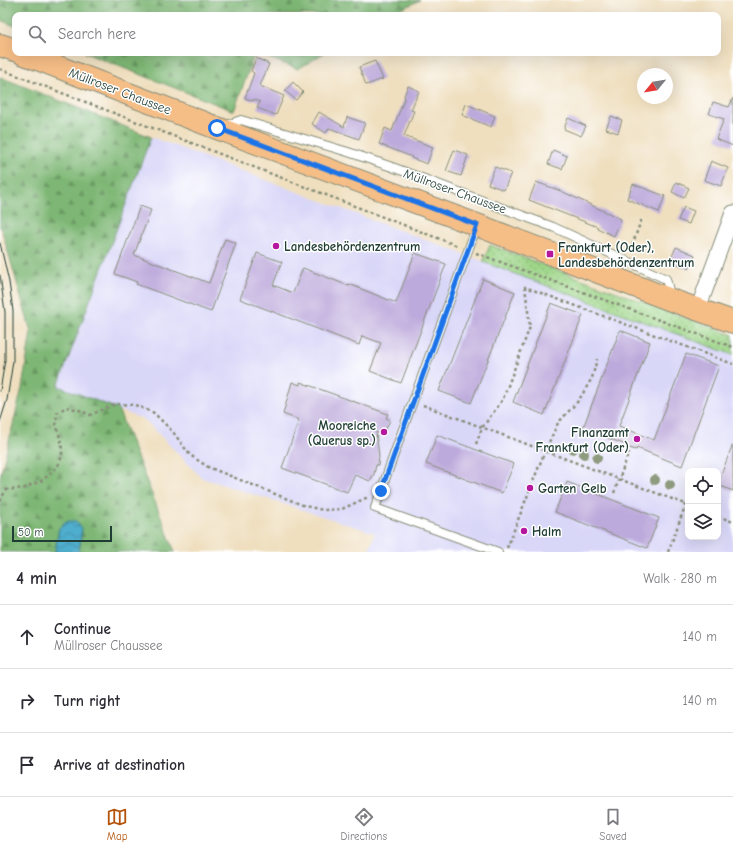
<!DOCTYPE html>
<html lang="en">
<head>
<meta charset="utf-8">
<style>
	body { margin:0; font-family:"Comic Neue",sans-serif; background:#f2f2f3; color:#2b2b33 }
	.controls { position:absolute; right:12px; bottom:12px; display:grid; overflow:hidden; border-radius:8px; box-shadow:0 4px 16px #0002 }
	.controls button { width:36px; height:36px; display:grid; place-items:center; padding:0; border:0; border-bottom:1px solid #e1e1e2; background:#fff; color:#2b2b33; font:20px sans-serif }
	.compass { position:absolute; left:637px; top:68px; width:36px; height:36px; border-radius:50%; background:#fff; box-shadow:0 4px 16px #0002; rotate:240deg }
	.scale { position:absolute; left:12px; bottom:10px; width:100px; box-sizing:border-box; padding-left:4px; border:2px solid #1f3d34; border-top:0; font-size:11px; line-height:14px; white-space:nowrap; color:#1f3d34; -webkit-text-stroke:3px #fff; paint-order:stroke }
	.stop { position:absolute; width:12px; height:12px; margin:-9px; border:3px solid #1a73e8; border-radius:50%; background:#fff }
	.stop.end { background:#1a73e8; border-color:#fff; box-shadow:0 1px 4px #0008 }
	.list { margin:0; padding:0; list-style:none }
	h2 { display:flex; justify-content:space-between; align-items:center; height:52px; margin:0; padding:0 16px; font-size:17px }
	h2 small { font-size:13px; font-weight:400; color:#7c7c81 }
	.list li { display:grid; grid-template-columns:26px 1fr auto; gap:12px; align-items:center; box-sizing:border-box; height:64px; padding:0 16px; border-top:1px solid #e1e1e2 }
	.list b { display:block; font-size:15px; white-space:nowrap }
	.list p { margin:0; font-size:13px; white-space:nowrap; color:#7c7c81 }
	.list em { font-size:13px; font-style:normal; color:#7c7c81 }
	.icon { flex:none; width:22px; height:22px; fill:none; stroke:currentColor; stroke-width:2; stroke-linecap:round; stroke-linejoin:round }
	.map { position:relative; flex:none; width:733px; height:552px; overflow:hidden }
	.search { position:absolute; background:#fff; box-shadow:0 4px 16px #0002; left:12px; right:12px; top:12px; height:44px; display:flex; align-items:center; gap:10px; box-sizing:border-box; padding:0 14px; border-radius:8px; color:#7c7c81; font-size:15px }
	.sheet { height:244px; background:#fff }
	nav { display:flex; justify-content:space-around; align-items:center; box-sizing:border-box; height:56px; border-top:1px solid #e1e1e2; background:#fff; font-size:11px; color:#7c7c81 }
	nav a { display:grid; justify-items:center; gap:2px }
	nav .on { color:#b45309 }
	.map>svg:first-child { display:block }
</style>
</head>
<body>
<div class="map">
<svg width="733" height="552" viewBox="0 0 733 552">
	<defs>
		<pattern id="grass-dots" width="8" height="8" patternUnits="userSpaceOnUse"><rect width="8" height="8" fill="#9ed688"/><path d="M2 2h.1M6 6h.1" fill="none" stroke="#80af70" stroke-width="1.8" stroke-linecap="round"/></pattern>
		<pattern id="forest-firs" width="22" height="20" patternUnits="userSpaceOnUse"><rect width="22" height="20" fill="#7eb774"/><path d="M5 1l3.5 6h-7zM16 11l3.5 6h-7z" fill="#679660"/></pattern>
		<pattern id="water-waves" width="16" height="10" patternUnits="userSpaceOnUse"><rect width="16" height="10" fill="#4fadcd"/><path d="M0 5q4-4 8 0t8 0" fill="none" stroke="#418ea7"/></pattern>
	</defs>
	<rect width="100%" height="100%" fill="#fff"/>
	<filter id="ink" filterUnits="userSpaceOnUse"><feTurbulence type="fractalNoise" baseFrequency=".025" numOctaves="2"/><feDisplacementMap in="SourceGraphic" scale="8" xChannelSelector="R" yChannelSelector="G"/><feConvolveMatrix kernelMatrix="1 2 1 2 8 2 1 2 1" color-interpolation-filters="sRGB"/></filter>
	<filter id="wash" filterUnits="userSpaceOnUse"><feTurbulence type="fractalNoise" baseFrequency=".012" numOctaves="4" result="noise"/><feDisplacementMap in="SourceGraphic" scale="16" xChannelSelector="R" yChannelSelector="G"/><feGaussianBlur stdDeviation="0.9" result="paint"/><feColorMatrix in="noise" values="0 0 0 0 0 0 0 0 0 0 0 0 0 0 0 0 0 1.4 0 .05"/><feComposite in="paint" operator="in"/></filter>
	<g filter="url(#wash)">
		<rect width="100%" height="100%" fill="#efdfbf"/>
		<path fill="#d9d7f8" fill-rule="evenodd" d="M151,137L733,355V552H368L375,533L202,478L145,420L58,387ZM688,471H718V537H688Z"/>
		<path fill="url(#grass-dots)" stroke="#5e8a5e" d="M490,245L733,335V355L483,262Z"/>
		<path fill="url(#forest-firs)" stroke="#4e7a54" d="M0,0H420L390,15H15V26L0,20Z
			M85,53H255L234,111Z
			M256,53H324L298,69Z
			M0,77L151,137L58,386L118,409L175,552H79L82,528H59L55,552H0V477L22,388L31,332L2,231L0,226Z"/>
		<path fill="url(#water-waves)" stroke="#377580" d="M69,521H76L82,528L79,552H55L59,528L64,523Z"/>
		<g id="blocks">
			<path fill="#bdaadc" d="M256,58L269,64L260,86L284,96L276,115L257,108L260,102L254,99L253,101L245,98L254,73L251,71Z
				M375,61L383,79L366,85L359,67Z
				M293,82L303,92L296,100L285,91Z
				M408,86L419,91L411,110L414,111L404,136L433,147L427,164L411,158L412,157L379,144L385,128L392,131L405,97L404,96Z
				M733,98V146L716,139L724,119L709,114L713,102L729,107Z
				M466,104L495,116L491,127L462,115Z
				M319,112L344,127L347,117L365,123L359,139L329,128L326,133L312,124Z
				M611,116L622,120L618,133L606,129Z
				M568,118L586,126L581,136L564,129Z
				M454,150L468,155L461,176L446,171Z
				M553,150L567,156L562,169L548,164Z
				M711,161L728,168L721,186L704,180Z
				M495,167L511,173L504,190L488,184Z
				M536,182L561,191L621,219L614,236L597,228L598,227L529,200Z
				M676,182L689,188L684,198L672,192Z
				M633,184L665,196L659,212L627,199Z
				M140,206L151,210L134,255L209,283L225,239L236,243L211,312L136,284L137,282L115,274Z
				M684,207L694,211L689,224L678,220Z
				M676,247L695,255L689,269L670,261Z
				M257,253L282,262L273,285L293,293L303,268L349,286V284L396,303L415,253L446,264L401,383L370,371L381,343L362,336L359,345L240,299Z
				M483,279L515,292L471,403L439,391Z
				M551,303L583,315L544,415L513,402Z
				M620,330L650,342L619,426L654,440L686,354L719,366L682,466L637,448L636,450L626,447V445L583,428Z
				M292,382L300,385V382L388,414L386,418L390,420L383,435L376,432L379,456L378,465H376L374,474L370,481L355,475L347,492L282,468L299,420L283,414Z
				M437,435L514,464L502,493L426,464Z
				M732,446H733V491L718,485V483Z
				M567,482L659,518L647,548L555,512Z"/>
		</g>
	</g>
	<g filter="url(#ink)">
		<use href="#blocks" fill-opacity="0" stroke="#878e7a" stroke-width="1"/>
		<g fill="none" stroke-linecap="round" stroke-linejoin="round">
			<g stroke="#878e7a" stroke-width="10">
				<path id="service" d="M225,126L241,120L348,152L392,167L553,227L666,279L671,298
					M477,226L413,401L375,508L498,552"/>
			</g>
			<g stroke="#878e7a" stroke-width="17">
				<path id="minor" d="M698,309L733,213"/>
			</g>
			<g stroke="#878e7a" stroke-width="24">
				<path id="primary" d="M0,45L15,50
					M22,53L217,128L477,225L671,300L733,322"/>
			</g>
			<path stroke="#878e7a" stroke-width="2.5" stroke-dasharray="3 3" stroke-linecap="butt" d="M0,69L458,246
				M630,251L642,218
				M476,253L733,347
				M423,405L688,505
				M476,444L482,428L503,399L530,327L525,287L733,364
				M614,493L629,452
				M0,501L6,490L25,488L29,486L43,480L58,466L62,456V450L61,441L56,424L57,413L66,407L79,410L90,415L116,404L135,405L154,413L173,432L190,455L208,467L305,506L323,510L342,509L368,497
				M718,516L733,522
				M507,548L545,451L558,423L579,400L592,378L597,359
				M668,552L686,504"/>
			<use href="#service" stroke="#fff" stroke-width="8"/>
			<use href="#minor" stroke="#fff" stroke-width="15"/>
			<use href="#primary" stroke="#f6be87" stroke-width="22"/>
			<path stroke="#1f3d34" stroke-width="1" d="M0,243L9,282L13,311V361L7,400L0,422
				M0,275L5,312V360L0,391"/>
		</g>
		<g fill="#8e9b7e">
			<circle cx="573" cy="449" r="5"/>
			<circle cx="584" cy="454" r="5"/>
			<circle cx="597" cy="458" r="5"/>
			<circle cx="655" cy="480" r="5"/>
			<circle cx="670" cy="485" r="5"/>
		</g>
	</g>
	<g fill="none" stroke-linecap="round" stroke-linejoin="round" filter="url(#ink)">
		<path stroke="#1a73e8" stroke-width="5" d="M217,128L477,225L381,491"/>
	</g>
	<g fill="#b5179e" stroke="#fff" stroke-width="1.5">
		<circle cx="276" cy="246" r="4"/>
		<rect x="546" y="250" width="8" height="8" rx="2"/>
		<circle cx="384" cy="432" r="4"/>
		<circle cx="637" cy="439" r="4"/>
		<circle cx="530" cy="488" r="4"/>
		<circle cx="524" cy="531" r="4"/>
	</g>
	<g text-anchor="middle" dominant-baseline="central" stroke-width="3" stroke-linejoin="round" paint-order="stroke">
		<g font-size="13" fill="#1f3d34" stroke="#fff">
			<text transform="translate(120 91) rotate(21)">Müllroser Chaussee</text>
			<text transform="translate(455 191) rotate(20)">Müllroser Chaussee</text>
		</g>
		<g font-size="13" font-weight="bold" fill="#1f3d34" stroke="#fff" text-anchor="start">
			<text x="284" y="246">Landesbehördenzentrum</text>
			<text x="558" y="247">Frankfurt (Oder),<tspan x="558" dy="15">Landesbehördenzentrum</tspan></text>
			<text x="376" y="425" text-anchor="end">Mooreiche<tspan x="376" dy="15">(Querus sp.)</tspan></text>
			<text x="629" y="432" text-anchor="end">Finanzamt<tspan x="629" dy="15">Frankfurt (Oder)</tspan></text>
			<text x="538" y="488">Garten Gelb</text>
			<text x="532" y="531">Halm</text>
		</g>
	</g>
</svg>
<div class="controls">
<button><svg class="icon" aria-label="locate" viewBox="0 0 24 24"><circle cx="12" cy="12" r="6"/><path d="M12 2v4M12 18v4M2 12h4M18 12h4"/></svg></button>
<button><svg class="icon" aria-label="layers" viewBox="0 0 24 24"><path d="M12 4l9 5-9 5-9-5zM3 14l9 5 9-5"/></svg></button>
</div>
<svg class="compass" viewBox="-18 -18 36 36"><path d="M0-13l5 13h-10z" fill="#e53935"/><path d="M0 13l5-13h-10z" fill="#7c7c81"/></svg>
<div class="scale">50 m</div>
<div class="stop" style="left:217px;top:128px"></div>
<div class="stop end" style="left:381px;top:491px"></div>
<div class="search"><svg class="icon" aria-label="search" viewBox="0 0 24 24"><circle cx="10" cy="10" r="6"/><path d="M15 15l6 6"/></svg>Search here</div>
</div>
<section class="sheet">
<h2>4 min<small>Walk · 280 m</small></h2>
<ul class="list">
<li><svg class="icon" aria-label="ahead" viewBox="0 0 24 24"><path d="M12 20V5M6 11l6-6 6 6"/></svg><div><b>Continue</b><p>Müllroser Chaussee</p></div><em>140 m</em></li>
<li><svg class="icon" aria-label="right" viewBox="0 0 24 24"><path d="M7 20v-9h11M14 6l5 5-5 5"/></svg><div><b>Turn right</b></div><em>140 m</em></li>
<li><svg class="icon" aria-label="arrive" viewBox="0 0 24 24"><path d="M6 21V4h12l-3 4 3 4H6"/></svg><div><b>Arrive at destination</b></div></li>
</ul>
</section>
<nav>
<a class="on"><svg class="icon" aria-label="map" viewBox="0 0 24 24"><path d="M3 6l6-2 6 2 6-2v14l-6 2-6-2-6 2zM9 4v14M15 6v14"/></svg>Map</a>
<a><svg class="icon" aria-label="directions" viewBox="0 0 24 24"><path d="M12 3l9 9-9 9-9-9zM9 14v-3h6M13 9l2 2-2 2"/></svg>Directions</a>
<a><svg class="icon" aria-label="saved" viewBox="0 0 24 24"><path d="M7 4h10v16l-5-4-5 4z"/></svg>Saved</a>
</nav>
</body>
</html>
